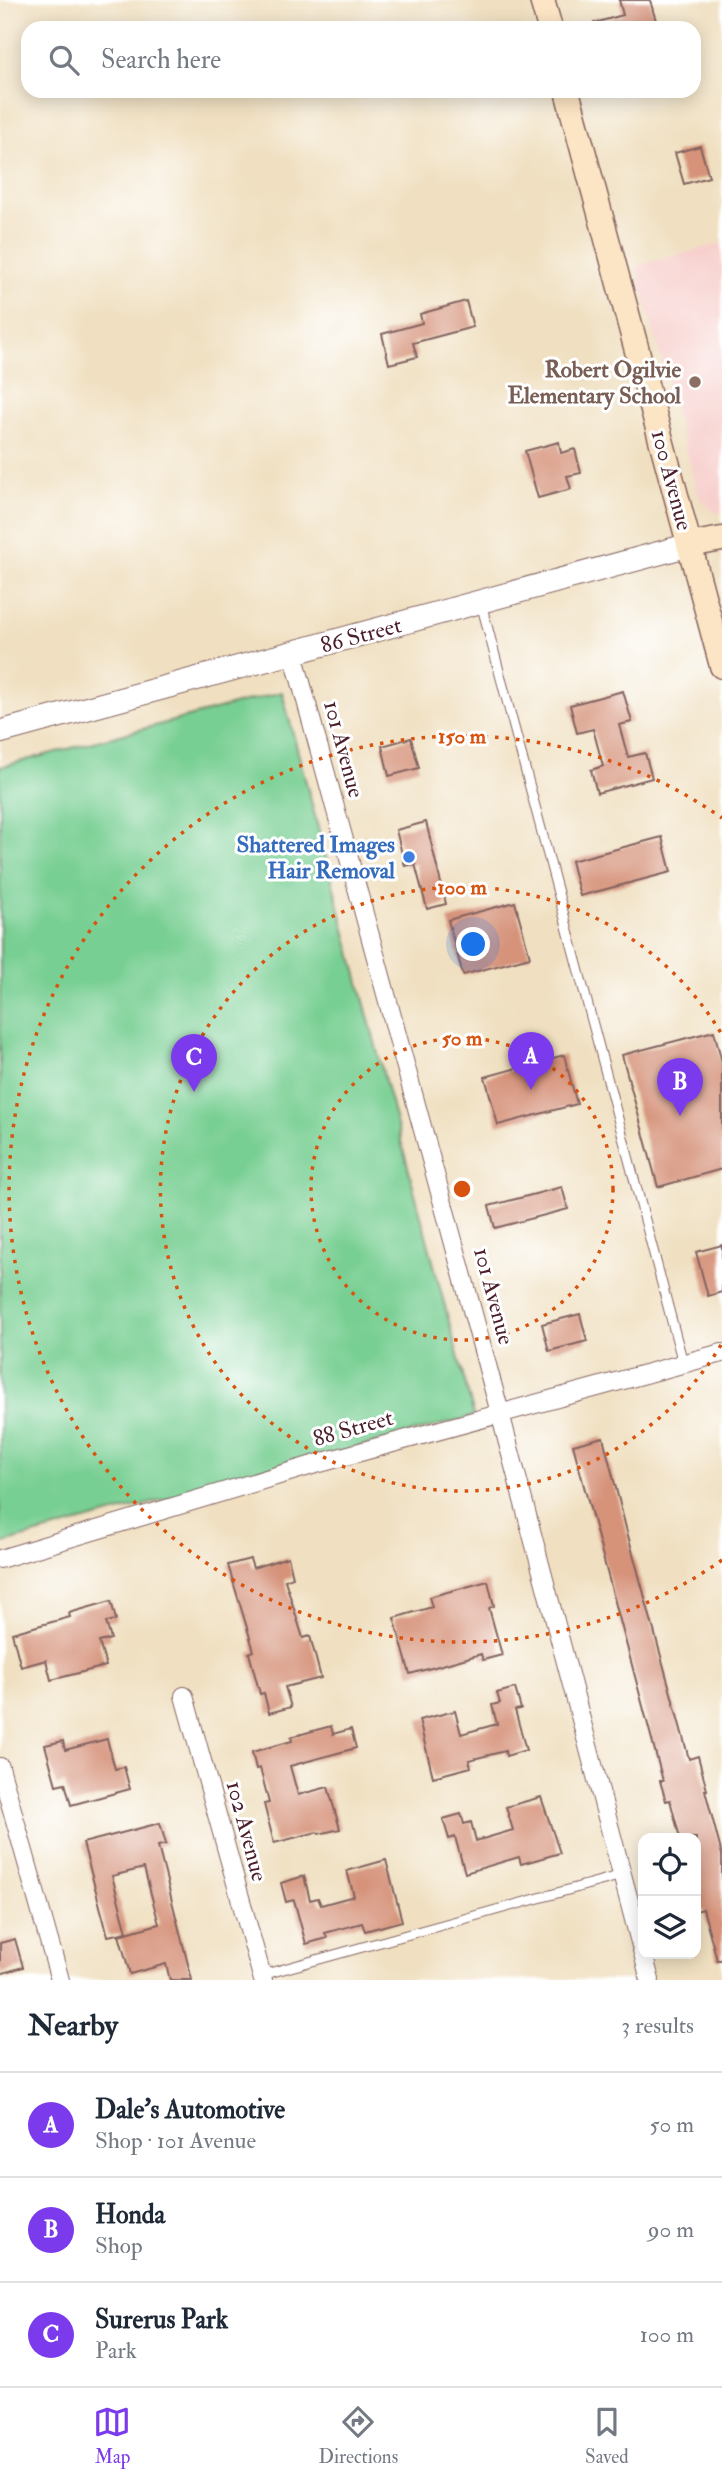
<!DOCTYPE html>
<html lang="en">
<head>
<meta charset="utf-8">
<style>
	body { margin:0; font-family:"IM FELL Double Pica",serif; background:#f2f2f3; color:#1f2937 }
	.controls { position:absolute; right:21px; bottom:21px; display:grid; overflow:hidden; border-radius:14px; box-shadow:0 4px 18px #0003 }
	.controls button { width:63px; height:63px; display:grid; place-items:center; padding:0; border:0; border-bottom:2px solid #e0e1e3; background:#fff; color:#1f2937; font:35px sans-serif }
	.you { position:absolute; left:474px; top:945px; width:24px; height:24px; margin:-18px; border:5px solid #fff; border-radius:50%; background:#1a73e8; box-shadow:0 0 0 10px #1a73e833 }
	.badge { display:grid; place-items:center; width:46px; height:46px; border-radius:50%; background:#7c3aed; color:#fff; font-size:23px; font-weight:700 }
	.pin { position:absolute; translate:-50% -58px; filter:drop-shadow(0 2px 4px #0008) }
	.pin::after { content:''; position:absolute; top:37px; width:24px; height:21px; background:inherit; clip-path:polygon(0 0,100% 0,50% 100%) }
	.list { margin:0; padding:0; list-style:none }
	h2 { display:flex; justify-content:space-between; align-items:center; height:91px; margin:0; padding:0 28px; font-size:30px }
	h2 small { font-size:23px; font-weight:400; color:#747a83 }
	.list li { display:grid; grid-template-columns:46px 1fr auto; gap:21px; align-items:center; box-sizing:border-box; height:105px; padding:0 28px; border-top:2px solid #e0e1e3 }
	.list b { display:block; font-size:26px; white-space:nowrap }
	.list p { margin:0; font-size:23px; white-space:nowrap; color:#747a83 }
	.list em { font-size:23px; font-style:normal; color:#747a83 }
	.icon { flex:none; width:38px; height:38px; fill:none; stroke:currentColor; stroke-width:2; stroke-linecap:round; stroke-linejoin:round }
	.map { position:relative; flex:none; width:722px; height:1980px; overflow:hidden }
	.search { position:absolute; background:#fff; box-shadow:0 4px 18px #0003; left:21px; right:21px; top:21px; height:77px; display:flex; align-items:center; gap:18px; box-sizing:border-box; padding:0 24px; border-radius:21px; color:#747a83; font-size:26px }
	.sheet { height:406px; background:#fff }
	nav { display:flex; justify-content:space-around; align-items:center; box-sizing:border-box; height:98px; border-top:2px solid #e0e1e3; background:#fff; font-size:19px; color:#747a83 }
	nav a { display:grid; justify-items:center; gap:4px }
	nav .on { color:#7c3aed }
	.map>svg:first-child { display:block }
</style>
</head>
<body>
<div class="map">
<svg width="722" height="1980" viewBox="0 0 722 1980">
	<rect width="100%" height="100%" fill="#fff"/>
	<filter id="ink" filterUnits="userSpaceOnUse"><feTurbulence type="fractalNoise" baseFrequency=".0143" numOctaves="2"/><feDisplacementMap in="SourceGraphic" scale="14" xChannelSelector="R" yChannelSelector="G"/><feConvolveMatrix kernelMatrix="1 2 1 2 8 2 1 2 1" color-interpolation-filters="sRGB"/></filter>
	<filter id="wash" filterUnits="userSpaceOnUse"><feTurbulence type="fractalNoise" baseFrequency=".00686" numOctaves="4" result="noise"/><feDisplacementMap in="SourceGraphic" scale="28" xChannelSelector="R" yChannelSelector="G"/><feGaussianBlur stdDeviation="1.57" result="paint"/><feColorMatrix in="noise" values="0 0 0 0 0 0 0 0 0 0 0 0 0 0 0 0 0 1.4 0 .05"/><feComposite in="paint" operator="in"/></filter>
	<g filter="url(#wash)">
		<rect width="100%" height="100%" fill="#f0e0c1"/>
		<path fill="#f7d0cd" d="M722,243V512L715,513L699,498L636,266Z"/>
		<path fill="#78cf93" stroke="#61775f" stroke-width="2" d="M282,692L474,1416L0,1544V767Z"/>
		<g id="blocks">
			<path fill="#d6937a" d="M619,0H650L658,28H595L594,23L623,15Z
				M700,146L709,177L684,184L675,153Z
				M466,301L473,327L413,343L417,357L389,364L382,334L422,323L420,314Z
				M559,442L561,453L575,449L581,473L567,476L571,489L538,498L525,451Z
				M623,691L632,722L619,725L628,757L645,753L652,778L597,793L591,770L603,766L593,729L577,733L570,705Z
				M411,738L419,768L389,776L382,746Z
				M426,822L446,904L427,909L415,864L405,866L396,830Z
				M662,837L671,872L580,896L571,861Z
				M515,902L530,957L463,975L448,920Z
				M714,1031L722,1062V1169L658,1187L622,1055Z
				M564,1055L577,1104L498,1125L485,1077Z
				M562,1187L568,1209L495,1228L489,1206Z
				M722,1245V1292L708,1296L696,1252Z
				M580,1314L587,1341L549,1351L542,1324Z
				M603,1437L626,1528L689,1759L698,1756L707,1790H705L722,1855V1960H717L703,1909L696,1911V1838H680L670,1800L666,1801L660,1781H663L573,1445Z
				M288,1557L293,1577L285,1580L303,1638L310,1636L321,1678L285,1687L291,1707L269,1713L264,1693L260,1694L249,1653L254,1651L228,1565L250,1559L253,1568Z
				M488,1581L494,1606L489,1608L502,1655L483,1660L481,1654L410,1674L394,1618L432,1607L429,1597Z
				M111,1601L116,1620L106,1622L111,1639L99,1642L106,1666L51,1680L46,1660L21,1667L12,1633L70,1617L69,1613Z
				M515,1688L521,1709L515,1710L526,1750L506,1756L505,1751L469,1760L471,1767L433,1777L419,1720L455,1711L461,1734L497,1724L492,1705L500,1703L497,1693Z
				M331,1726L333,1734L351,1729L356,1748L290,1766L298,1795L328,1787L340,1829L319,1834L317,1832L274,1843L264,1804L269,1803L260,1768L256,1769L252,1752L292,1741L291,1737Z
				M107,1739L115,1769L124,1767L130,1789L71,1805L65,1783L56,1785L45,1745L63,1741L65,1750Z
				M541,1797L560,1853L521,1864L519,1857L465,1873L455,1837L449,1839L443,1819L461,1814L464,1824L471,1822L476,1841L513,1830L506,1807Z
				M160,1823L166,1844L158,1846L192,1980H170L166,1964L130,1974L119,1935L159,1924L144,1868L112,1876L127,1932L108,1936L83,1843Z
				M386,1860L402,1921L365,1931L362,1923L325,1933L327,1938L306,1944L294,1900L286,1902L281,1883L304,1876L310,1900L318,1898L321,1905L354,1896L347,1871Z
				M15,1939L23,1967L0,1974V1943Z"/>
		</g>
	</g>
	<g filter="url(#ink)">
		<use href="#blocks" fill-opacity="0" stroke="#846360" stroke-width="2"/>
		<g fill="none" stroke-linecap="round" stroke-linejoin="round">
			<g stroke="#846360" stroke-width="11">
				<path id="service" d="M481,603L683,1363
					M262,1975L622,1875"/>
			</g>
			<g stroke="#846360" stroke-width="20">
				<path id="minor" d="M293,653L496,1398L650,1980
					M0,1559L316,1464L722,1353
					M184,1696L263,1980
					M0,1767L60,1980"/>
			</g>
			<g stroke="#846360" stroke-width="25">
				<path id="tertiary" d="M0,732L689,545"/>
			</g>
			<g stroke="#846360" stroke-width="27">
				<path id="secondary" d="M542,0L550,28
					M567,91L722,666
					M689,545L722,539"/>
			</g>
			<use href="#service" stroke="#fff" stroke-width="9"/>
			<use href="#minor" stroke="#fff" stroke-width="18"/>
			<use href="#tertiary" stroke="#fff" stroke-width="23"/>
			<use href="#secondary" stroke="#fce5c4" stroke-width="24"/>
		</g>
	</g>
	<g fill="none" stroke="#d8530f" stroke-width="3.5" stroke-dasharray="3.5 7">
		<circle cx="462" cy="1189" r="151"/>
		<path d="M721 1345A302 302 0 1 1 721 1033"/>
		<path d="M722 1560A453 453 0 1 1 722 818"/>
	</g>
	<circle fill="#8d6e63" stroke="#fff" stroke-width="2.5" cx="695" cy="382" r="7"/>
	<circle fill="#3f7fe0" stroke="#fff" stroke-width="2.5" cx="409" cy="857" r="7"/>
	<g text-anchor="middle" dominant-baseline="central" stroke-width="6" stroke-linejoin="round" paint-order="stroke">
		<g font-size="23" font-weight="bold" fill="#785e54" stroke="#fff" text-anchor="end">
			<text x="681" y="369">Robert Ogilvie<tspan x="681" dy="26">Elementary School</tspan></text>
		</g>
		<g font-size="23" fill="#4a1f2b" stroke="#fff">
			<text transform="translate(672 480) rotate(75)">100 Avenue</text>
			<text transform="translate(361 635) rotate(-15)">86 Street</text>
			<text transform="translate(344 749) rotate(75)">101 Avenue</text>
			<text transform="translate(494 1296) rotate(75)">101 Avenue</text>
			<text transform="translate(353 1428) rotate(-16)">88 Street</text>
			<text transform="translate(247 1831) rotate(75)">102 Avenue</text>
		</g>
		<g font-size="23" font-weight="bold" fill="#366cbe" stroke="#fff" text-anchor="end">
			<text x="395" y="844">Shattered Images<tspan x="395" dy="26">Hair Removal</tspan></text>
		</g>
	</g>
	<circle cx="462" cy="1189" r="10" fill="#d8530f" stroke="#fff" stroke-width="3.5"/>
	<g font-size="21" text-anchor="middle" font-weight="bold" fill="#d8530f" stroke="#fff" stroke-width="6" stroke-linejoin="round" paint-order="stroke">
		<text x="462" y="743">150 m</text>
		<text x="462" y="894">100 m</text>
		<text x="462" y="1045">50 m</text>
	</g>
</svg>
<div class="controls">
<button><svg class="icon" aria-label="locate" viewBox="0 0 24 24"><circle cx="12" cy="12" r="6"/><path d="M12 2v4M12 18v4M2 12h4M18 12h4"/></svg></button>
<button><svg class="icon" aria-label="layers" viewBox="0 0 24 24"><path d="M12 4l9 5-9 5-9-5zM3 14l9 5 9-5"/></svg></button>
</div>
<div class="you"></div>
<div class="pin badge" style="left:531px;top:1090px">A</div>
<div class="pin badge" style="left:680px;top:1116px">B</div>
<div class="pin badge" style="left:194px;top:1092px">C</div>
<div class="search"><svg class="icon" aria-label="search" viewBox="0 0 24 24"><circle cx="10" cy="10" r="6"/><path d="M15 15l6 6"/></svg>Search here</div>
</div>
<section class="sheet">
<h2>Nearby<small>3 results</small></h2>
<ul class="list">
<li><span class="badge">A</span><div><b>Dale's Automotive</b><p>Shop · 101 Avenue</p></div><em>50 m</em></li>
<li><span class="badge">B</span><div><b>Honda</b><p>Shop</p></div><em>90 m</em></li>
<li><span class="badge">C</span><div><b>Surerus Park</b><p>Park</p></div><em>100 m</em></li>
</ul>
</section>
<nav>
<a class="on"><svg class="icon" aria-label="map" viewBox="0 0 24 24"><path d="M3 6l6-2 6 2 6-2v14l-6 2-6-2-6 2zM9 4v14M15 6v14"/></svg>Map</a>
<a><svg class="icon" aria-label="directions" viewBox="0 0 24 24"><path d="M12 3l9 9-9 9-9-9zM9 14v-3h6M13 9l2 2-2 2"/></svg>Directions</a>
<a><svg class="icon" aria-label="saved" viewBox="0 0 24 24"><path d="M7 4h10v16l-5-4-5 4z"/></svg>Saved</a>
</nav>
</body>
</html>
